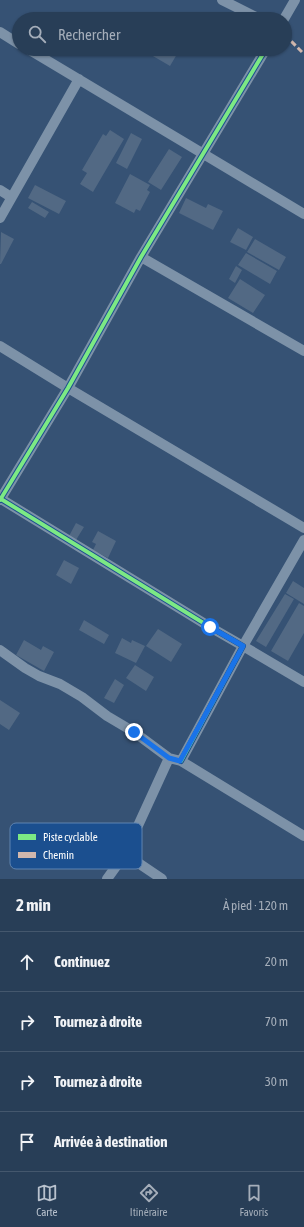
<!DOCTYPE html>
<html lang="fr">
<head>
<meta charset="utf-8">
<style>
	body { margin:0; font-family:"Asap Condensed",sans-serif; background:#344961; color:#f1f3f6 }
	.stop { position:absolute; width:12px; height:12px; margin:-9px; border:3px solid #1a73e8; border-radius:50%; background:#fff }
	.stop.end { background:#1a73e8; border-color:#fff; box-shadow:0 1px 4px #0008 }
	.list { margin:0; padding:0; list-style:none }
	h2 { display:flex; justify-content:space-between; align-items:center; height:52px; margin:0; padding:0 16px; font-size:17px }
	h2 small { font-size:13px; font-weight:400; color:#a5aeba }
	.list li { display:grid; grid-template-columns:26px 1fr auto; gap:12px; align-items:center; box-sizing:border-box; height:60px; padding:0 16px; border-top:1px solid #44576d }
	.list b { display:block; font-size:15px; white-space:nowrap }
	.list em { font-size:13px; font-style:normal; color:#a5aeba }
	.icon { flex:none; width:22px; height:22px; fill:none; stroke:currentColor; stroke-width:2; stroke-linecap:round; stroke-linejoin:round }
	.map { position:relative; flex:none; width:304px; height:879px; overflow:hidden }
	.search { position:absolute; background:#283e57; box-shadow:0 1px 3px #0004; left:12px; right:12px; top:12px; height:44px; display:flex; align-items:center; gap:10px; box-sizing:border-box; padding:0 14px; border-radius:22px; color:#a5aeba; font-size:15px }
	.sheet { height:292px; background:#283e57 }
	nav { display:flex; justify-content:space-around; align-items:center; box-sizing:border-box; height:56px; border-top:1px solid #44576d; background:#283e57; font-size:11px; color:#a5aeba }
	nav a { display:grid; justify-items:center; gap:2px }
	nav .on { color:#b9c2ce }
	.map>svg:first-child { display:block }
</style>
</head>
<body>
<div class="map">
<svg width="304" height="879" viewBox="0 0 304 879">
	<rect width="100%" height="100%" fill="#365274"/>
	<path fill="#526984" d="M141,49H180L170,66Z
		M110,130L124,139L93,192L80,184L87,173L82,170L103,134L106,136Z
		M131,133L142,139L127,169L116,163Z
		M169,149L182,157L161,190L148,182Z
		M130,174L150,185L147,190L150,192L140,211L136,209L134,213L115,203Z
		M35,185L66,201L59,214L28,198Z
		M186,198L206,208L208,204L223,211L213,230L179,213Z
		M32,202L49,212L45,218L28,208Z
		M238,228L253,237L246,250L230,242Z
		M1,232L14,239L1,264H0Z
		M255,239L286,257L279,270L247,252Z
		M246,253L277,271L270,284L238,265Z
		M236,266L242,270L235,283L229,279Z
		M240,279L265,295L253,313L228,298Z
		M76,523L84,527L76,540L69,536Z
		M98,531L116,541L108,558L93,550L96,544L92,542Z
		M64,560L79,568L71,584L56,575Z
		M293,581L304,588V604L286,593Z
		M285,594L294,599L266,647L256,641Z
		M299,603L304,606V633L288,661L271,651Z
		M84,620L109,635L104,644L79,630Z
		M158,629L182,644L171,662L146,646Z
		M122,638L131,643L132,640L145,646L136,663L115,653Z
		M24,640L41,650L43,646L54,652L44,671L16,655Z
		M135,665L154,677L146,691L126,678Z
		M115,679L124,685L114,703L104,698Z
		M0,700L20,713L9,730L0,724Z"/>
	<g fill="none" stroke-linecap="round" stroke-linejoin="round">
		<path stroke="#7d92a8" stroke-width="10" d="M222,0L260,19
			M284,19L295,0
			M0,32L19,44
			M28,49L304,214
			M0,190L11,197
			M0,218L79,79
			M141,257L304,351
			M0,346L68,388L304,528
			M1,499L210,627L243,646L181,761
			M0,500L68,388L141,257L266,49
			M304,540L243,646L304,682
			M0,650L25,668L39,676L60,684L82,697L107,716L134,732L169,758L181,761L304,836
			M125,854L162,879
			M107,879L125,854L169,758"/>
		<path stroke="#d1b7ad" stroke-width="3" stroke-dasharray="6 3" stroke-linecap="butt" d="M285,35L304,54"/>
		<g stroke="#1b4f8f" stroke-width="6">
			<path id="cycleway" d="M1,499L210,627L243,646L181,761
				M0,500L68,388L141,257L266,49"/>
		</g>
		<use href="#cycleway" stroke="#7ce984" stroke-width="4"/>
	</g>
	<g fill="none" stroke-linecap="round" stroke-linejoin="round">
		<path stroke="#1a73e8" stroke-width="5" d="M134,732L169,758L180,761L243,646L210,627"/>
	</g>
	<rect x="10" y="823" width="132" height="46" rx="6" fill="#1b4f8f" stroke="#5f84b1" stroke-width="1"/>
	<rect x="18" y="834" width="18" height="6" fill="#7ce984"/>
	<rect x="18" y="852" width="18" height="6" fill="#d1b7ad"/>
	<g font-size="11" fill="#fff">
		<text x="43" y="841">Piste cyclable</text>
		<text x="43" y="859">Chemin</text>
	</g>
</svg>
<div class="stop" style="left:210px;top:627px"></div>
<div class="stop end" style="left:134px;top:732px"></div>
<div class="search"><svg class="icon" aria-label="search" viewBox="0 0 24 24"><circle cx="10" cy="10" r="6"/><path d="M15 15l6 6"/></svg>Rechercher</div>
</div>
<section class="sheet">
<h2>2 min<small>À pied · 120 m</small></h2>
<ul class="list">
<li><svg class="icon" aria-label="ahead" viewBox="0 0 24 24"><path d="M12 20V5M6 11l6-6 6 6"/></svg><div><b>Continuez</b></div><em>20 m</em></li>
<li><svg class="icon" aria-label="right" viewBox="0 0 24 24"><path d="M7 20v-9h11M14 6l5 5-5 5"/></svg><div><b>Tournez à droite</b></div><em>70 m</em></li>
<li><svg class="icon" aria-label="right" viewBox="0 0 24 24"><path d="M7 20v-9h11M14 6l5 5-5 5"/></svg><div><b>Tournez à droite</b></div><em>30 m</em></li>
<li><svg class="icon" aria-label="arrive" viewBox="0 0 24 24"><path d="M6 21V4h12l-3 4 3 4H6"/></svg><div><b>Arrivée à destination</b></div></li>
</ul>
</section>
<nav>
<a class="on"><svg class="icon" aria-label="map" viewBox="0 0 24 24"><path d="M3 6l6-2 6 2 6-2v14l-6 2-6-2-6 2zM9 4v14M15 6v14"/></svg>Carte</a>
<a><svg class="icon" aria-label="directions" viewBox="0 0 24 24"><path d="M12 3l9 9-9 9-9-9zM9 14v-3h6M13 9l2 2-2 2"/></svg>Itinéraire</a>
<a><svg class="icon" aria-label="saved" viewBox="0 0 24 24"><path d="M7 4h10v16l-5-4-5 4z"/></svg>Favoris</a>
</nav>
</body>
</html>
